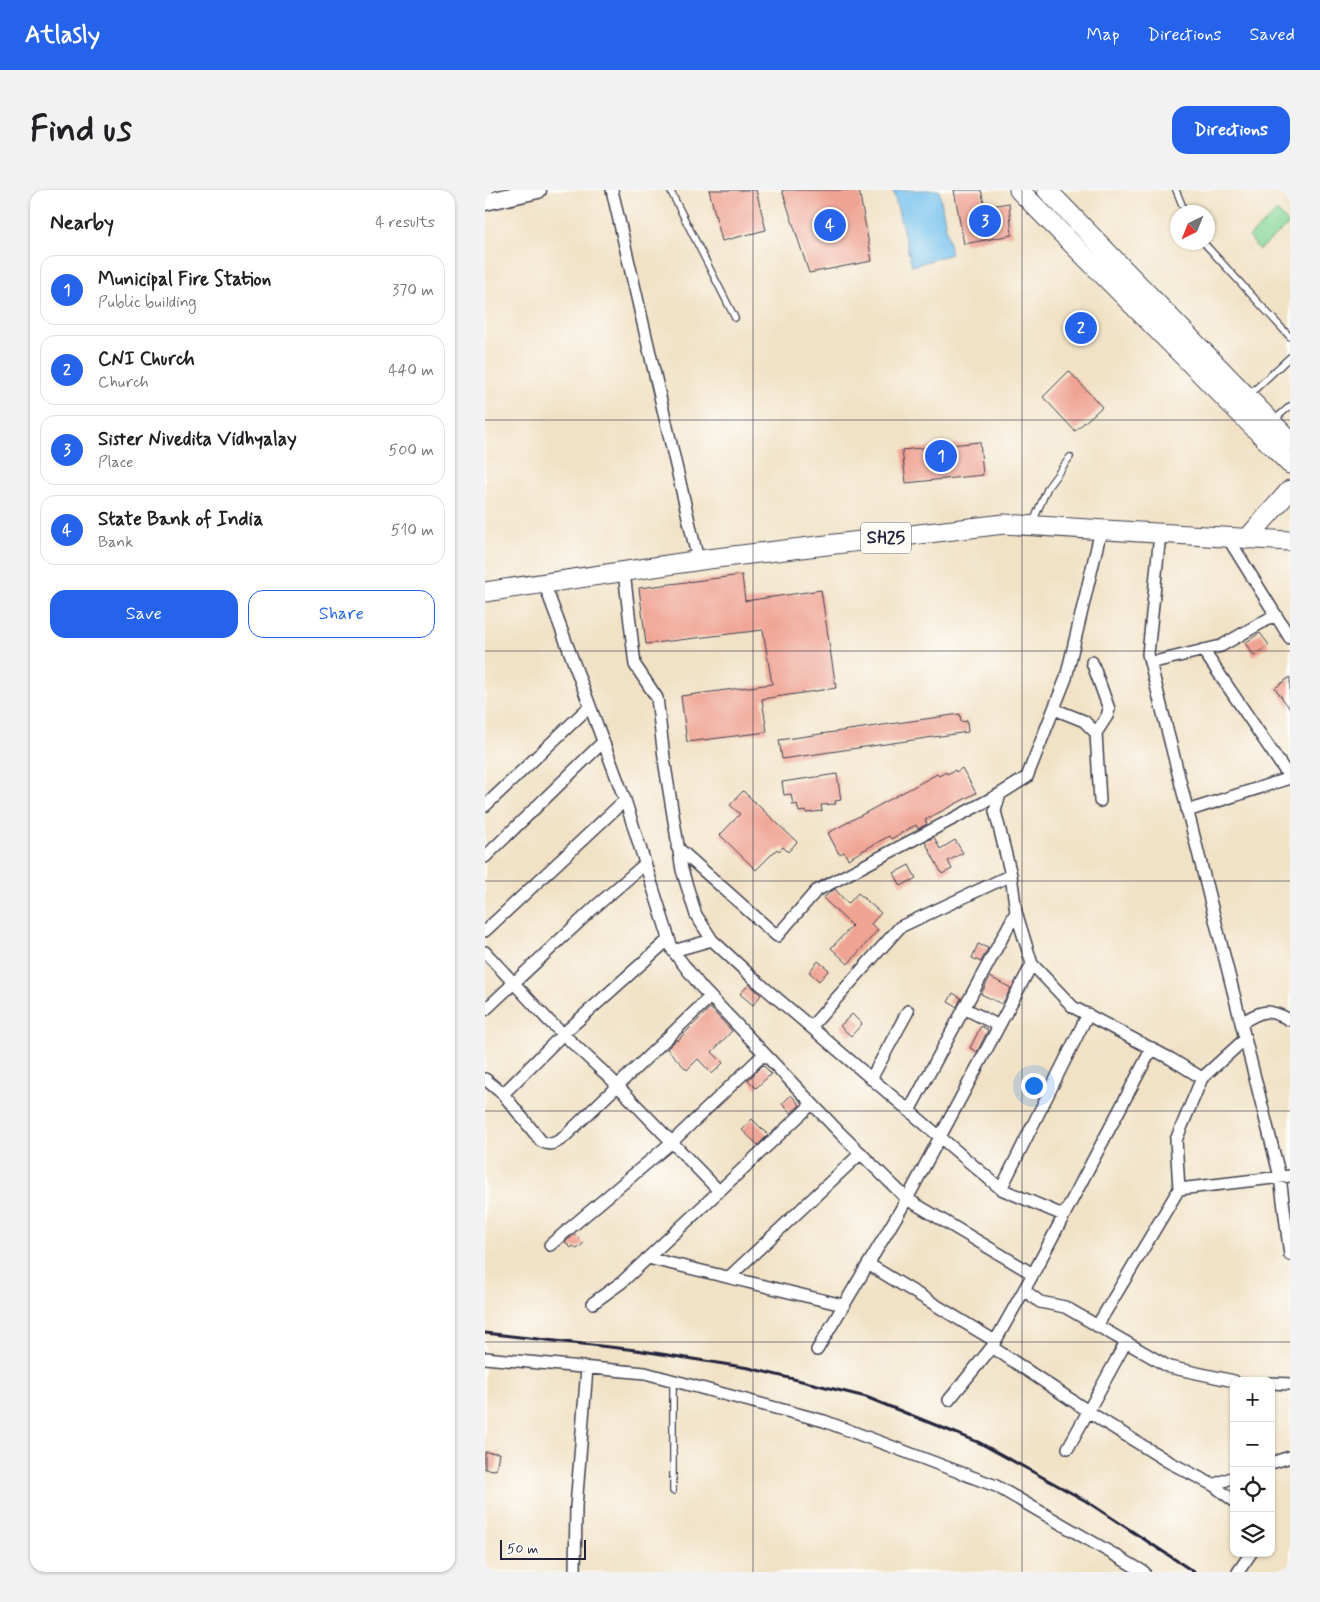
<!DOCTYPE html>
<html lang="en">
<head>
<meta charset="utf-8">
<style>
	body { margin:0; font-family:Mynerve,sans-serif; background:#f2f2f2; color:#202124 }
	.controls { position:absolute; right:15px; bottom:15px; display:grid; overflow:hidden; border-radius:10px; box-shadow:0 1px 4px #0004 }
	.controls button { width:45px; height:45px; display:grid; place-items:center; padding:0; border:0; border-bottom:1px solid #e0e0e0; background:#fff; color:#202124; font:25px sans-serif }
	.compass { position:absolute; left:685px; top:15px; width:45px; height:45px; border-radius:50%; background:#fff; box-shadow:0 1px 4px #0004; rotate:223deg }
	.scale { position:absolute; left:15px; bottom:12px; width:86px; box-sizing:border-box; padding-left:5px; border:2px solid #22223b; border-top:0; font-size:14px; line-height:18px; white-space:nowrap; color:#22223b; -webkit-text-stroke:4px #fdfcf7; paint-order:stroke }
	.you { position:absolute; left:548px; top:895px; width:18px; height:18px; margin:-12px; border:4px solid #fff; border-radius:50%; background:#1a73e8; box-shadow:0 0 0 8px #1a73e833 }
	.badge { display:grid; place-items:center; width:32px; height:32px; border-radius:50%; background:#2563eb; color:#fff; font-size:16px; font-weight:700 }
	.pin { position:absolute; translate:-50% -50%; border:2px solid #fff; box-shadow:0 1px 5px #0006 }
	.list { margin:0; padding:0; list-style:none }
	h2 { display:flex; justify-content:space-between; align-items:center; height:65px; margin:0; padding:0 20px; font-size:21px }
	h2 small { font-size:16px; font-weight:400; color:#757577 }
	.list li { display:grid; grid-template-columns:32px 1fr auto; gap:15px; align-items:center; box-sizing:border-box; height:70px; margin:0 10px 10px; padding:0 10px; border:1px solid #e0e0e0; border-radius:15px }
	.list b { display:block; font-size:19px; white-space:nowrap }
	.list p { margin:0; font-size:16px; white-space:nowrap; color:#757577 }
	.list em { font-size:16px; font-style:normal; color:#757577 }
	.actions { display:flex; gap:10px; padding:15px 20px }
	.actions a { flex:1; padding:11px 0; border:1px solid #2563eb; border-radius:15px; text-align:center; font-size:18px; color:#2563eb }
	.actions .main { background:#2563eb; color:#fff }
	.icon { flex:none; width:28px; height:28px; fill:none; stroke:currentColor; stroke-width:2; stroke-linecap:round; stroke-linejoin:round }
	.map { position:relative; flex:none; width:805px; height:1382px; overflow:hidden; border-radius:15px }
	header { display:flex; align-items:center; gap:30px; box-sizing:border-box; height:70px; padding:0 25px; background:#2563eb; color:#fff }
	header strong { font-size:24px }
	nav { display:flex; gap:28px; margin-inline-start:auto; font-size:18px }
	.intro { display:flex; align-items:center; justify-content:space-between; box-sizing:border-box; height:120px; padding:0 30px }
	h1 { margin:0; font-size:35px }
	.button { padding:12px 22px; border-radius:15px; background:#2563eb; color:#fff; font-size:18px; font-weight:700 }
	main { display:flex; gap:30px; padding:0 30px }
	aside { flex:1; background:#fff; border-radius:15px; box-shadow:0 1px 4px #0004 }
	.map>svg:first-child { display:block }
</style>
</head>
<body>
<header>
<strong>Atlasly</strong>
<nav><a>Map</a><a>Directions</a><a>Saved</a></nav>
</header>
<div class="intro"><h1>Find us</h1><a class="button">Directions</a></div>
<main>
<aside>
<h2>Nearby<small>4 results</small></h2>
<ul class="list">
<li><span class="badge">1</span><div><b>Municipal Fire Station</b><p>Public building</p></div><em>370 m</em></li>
<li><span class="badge">2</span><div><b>CNI Church</b><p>Church</p></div><em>440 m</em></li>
<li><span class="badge">3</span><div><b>Sister Nivedita Vidhyalay</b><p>Place</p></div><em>500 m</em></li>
<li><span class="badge">4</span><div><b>State Bank of India</b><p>Bank</p></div><em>510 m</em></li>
</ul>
<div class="actions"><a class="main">Save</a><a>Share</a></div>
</aside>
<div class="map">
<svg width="805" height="1382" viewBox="0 0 805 1382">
	<rect width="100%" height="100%" fill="#fdfcf7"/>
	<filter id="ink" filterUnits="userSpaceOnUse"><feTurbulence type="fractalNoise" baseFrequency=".02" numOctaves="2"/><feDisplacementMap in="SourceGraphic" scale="10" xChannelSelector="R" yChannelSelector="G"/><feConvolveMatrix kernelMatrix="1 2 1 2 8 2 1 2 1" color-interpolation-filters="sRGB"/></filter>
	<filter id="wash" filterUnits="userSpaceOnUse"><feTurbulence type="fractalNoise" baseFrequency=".0096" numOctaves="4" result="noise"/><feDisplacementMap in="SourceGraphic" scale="20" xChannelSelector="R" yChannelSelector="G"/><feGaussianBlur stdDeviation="1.12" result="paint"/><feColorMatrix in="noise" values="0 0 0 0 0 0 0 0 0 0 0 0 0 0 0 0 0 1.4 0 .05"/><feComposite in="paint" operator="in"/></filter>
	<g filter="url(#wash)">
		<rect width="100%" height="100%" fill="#f1e2c6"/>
		<path fill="#86d797" stroke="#547c69" d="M792,21L804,34L774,60L764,47Z"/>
		<path fill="#73c1ed" stroke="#4a7294" d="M408,0H454L466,64L427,76Z"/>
		<g id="blocks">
			<path fill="#efa393" d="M224,0H271L281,40L237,51Z
				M297,0H374L387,71L324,83Z
				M469,0H496L500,17L524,13L527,45L479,54Z
				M584,181L617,217L590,241L558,207Z
				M495,252L498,285L421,293L417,260Z
				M257,385L260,411L336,400L351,498L277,509L282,542L202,552L196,506L287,494L278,440L161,454L154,398Z
				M775,443L784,455L769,466L760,453Z
				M805,487V519L790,498Z
				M475,524L476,532L482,531L483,542L297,569L294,550Z
				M477,578L491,603L440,630L442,634L433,639L431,635L406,649L404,646L363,669L359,662L354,664L343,643L452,584L454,586L461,582L462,584L470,580L471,582Z
				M352,584L356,610L350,611L351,614L336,615L337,621L321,623V621L314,622L312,614L308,615L306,604L299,605L297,592Z
				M258,601L312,652L303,662L298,657L294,661L292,659L271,680L235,645L255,624L245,615Z
				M449,647L455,659L470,650L478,663L463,671L467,679L457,684L440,652Z
				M424,675L431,688L416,696L409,683Z
				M350,699L363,714L373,703L396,723L386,734L393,740L363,774L346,758L367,736L338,708Z
				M493,754L503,758L496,772L487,768Z
				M333,771L344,780L334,791L324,782Z
				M505,787L526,798L517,814L496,804Z
				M264,794L276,805L268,815L255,804Z
				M468,803L476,808L472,817L463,812Z
				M225,818L247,841L227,862L238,873L227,884L213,869L202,880L182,859L191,850L192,851Z
				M367,824L377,834L366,846L355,836Z
				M496,836L503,840L492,862L485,858Z
				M278,875L286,884L271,898L263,890Z
				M306,905L315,915L306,923L297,914Z
				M267,929L283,945L273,955L257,940Z
				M90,1044L99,1053L92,1059L88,1056L86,1058L80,1052Z
				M0,1262L14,1263L11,1280L0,1279Z"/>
		</g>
	</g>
	<g filter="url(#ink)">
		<use href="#blocks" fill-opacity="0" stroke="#413f50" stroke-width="1"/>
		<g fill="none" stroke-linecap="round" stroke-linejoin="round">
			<g stroke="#413f50" stroke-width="8">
				<path id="service" d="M185,0L250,128
					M691,0L700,22
					M718,52L805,147
					M764,205L805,167
					M788,231L805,216
					M548,332L563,297L585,267
					M188,1301V1191"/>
			</g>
			<g stroke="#413f50" stroke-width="14">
				<path id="minor" d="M127,0L213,370
					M675,344L663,464L795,987L805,1065
					M743,348L805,448
					M139,382L150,475L172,508L180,576L197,680L211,725L227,750
					M59,393L140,610L188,761L216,797L355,943L422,1009L332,1160
					M718,460L805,588
					M607,472L624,519L622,526L611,543
					M665,473L736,456L790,425
					M569,519L599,531L611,543L615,611
					M515,604L542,587L581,488L616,340
					M0,616L105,516
					M702,621L805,588
					M192,657L292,746L331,701L515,604L510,621L526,685
					M0,667L118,552
					M0,741L140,610
					M188,761L227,750L267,787L516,999L578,1025
					M0,762L64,831L126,889L234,1001
					M479,818L514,836
					M0,820L110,717L160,674
					M756,833C778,820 782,818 805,830
					M326,837L415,737L526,685L531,722L547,774
					M717,888L760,849
					M0,889L18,904L56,951C65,956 69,954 78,948L225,807
					M386,889L423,821
					M18,904L78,844L184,749
					M424,921L531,722
					M516,999L603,824
					M65,1055L187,952L279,864
					M163,1068L358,1115
					M383,1074L510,1151
					M548,1084L667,858
					M244,1087L376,963
					M539,1100L548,1084L422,1009L547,774L588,817L686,869L717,888L691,950L694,999
					M108,1113L137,1092L327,914
					M612,1136L694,999L805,986
					M507,1157L618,1231L682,1271L728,1295L749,1311
					M0,1168L160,1183L339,1231L511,1296L659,1382
					M786,1193L805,1194
					M464,1210L507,1157L539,1100L555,1112L580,1117L684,1177L749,1191
					M583,1258L641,1152
					M786,1273L805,1267
					M728,1295L749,1287
					M90,1382L91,1317L102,1178
					M753,1382L766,1363"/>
			</g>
			<g stroke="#413f50" stroke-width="19">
				<path id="secondary" d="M0,12L53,0"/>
			</g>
			<g stroke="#413f50" stroke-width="21">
				<path id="primary" d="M534,0L805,274
					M562,0L805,251
					M762,349L805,300
					M0,402L223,369L519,334L805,351"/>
			</g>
			<use href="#service" stroke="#fff" stroke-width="5.5"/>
			<use href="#minor" stroke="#fff" stroke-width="11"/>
			<use href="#secondary" stroke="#fff" stroke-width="16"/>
			<use href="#primary" stroke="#fff" stroke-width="19"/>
			<path stroke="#22223b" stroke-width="3" d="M0,1143L151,1160L264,1178L381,1207L495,1253L601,1311L709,1382"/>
		</g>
	</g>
	<path fill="none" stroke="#22223b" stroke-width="1" stroke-opacity="0.55" d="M268,0V1382M537,0V1382M0,230H805M0,461H805M0,691H805M0,921H805M0,1152H805"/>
	<g text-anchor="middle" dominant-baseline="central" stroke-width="4" stroke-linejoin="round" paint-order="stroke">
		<rect fill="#fdfcf7" stroke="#646373" stroke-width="1" x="376" y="332.5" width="50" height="31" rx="4"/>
		<g font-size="18" font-weight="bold" fill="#22223b">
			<text x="401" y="348">SH25</text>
		</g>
	</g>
</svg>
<div class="controls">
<button>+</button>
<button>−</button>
<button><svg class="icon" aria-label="locate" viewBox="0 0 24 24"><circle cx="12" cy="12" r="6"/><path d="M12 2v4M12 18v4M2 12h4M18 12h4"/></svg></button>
<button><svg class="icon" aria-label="layers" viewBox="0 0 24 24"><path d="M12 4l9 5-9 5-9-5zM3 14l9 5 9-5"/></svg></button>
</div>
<svg class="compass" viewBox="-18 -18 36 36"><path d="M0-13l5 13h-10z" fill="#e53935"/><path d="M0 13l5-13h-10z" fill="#757577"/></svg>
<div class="scale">50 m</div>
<div class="you"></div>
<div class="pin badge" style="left:456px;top:266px">1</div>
<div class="pin badge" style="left:596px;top:138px">2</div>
<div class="pin badge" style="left:500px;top:31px">3</div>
<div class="pin badge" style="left:345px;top:35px">4</div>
</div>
</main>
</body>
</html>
